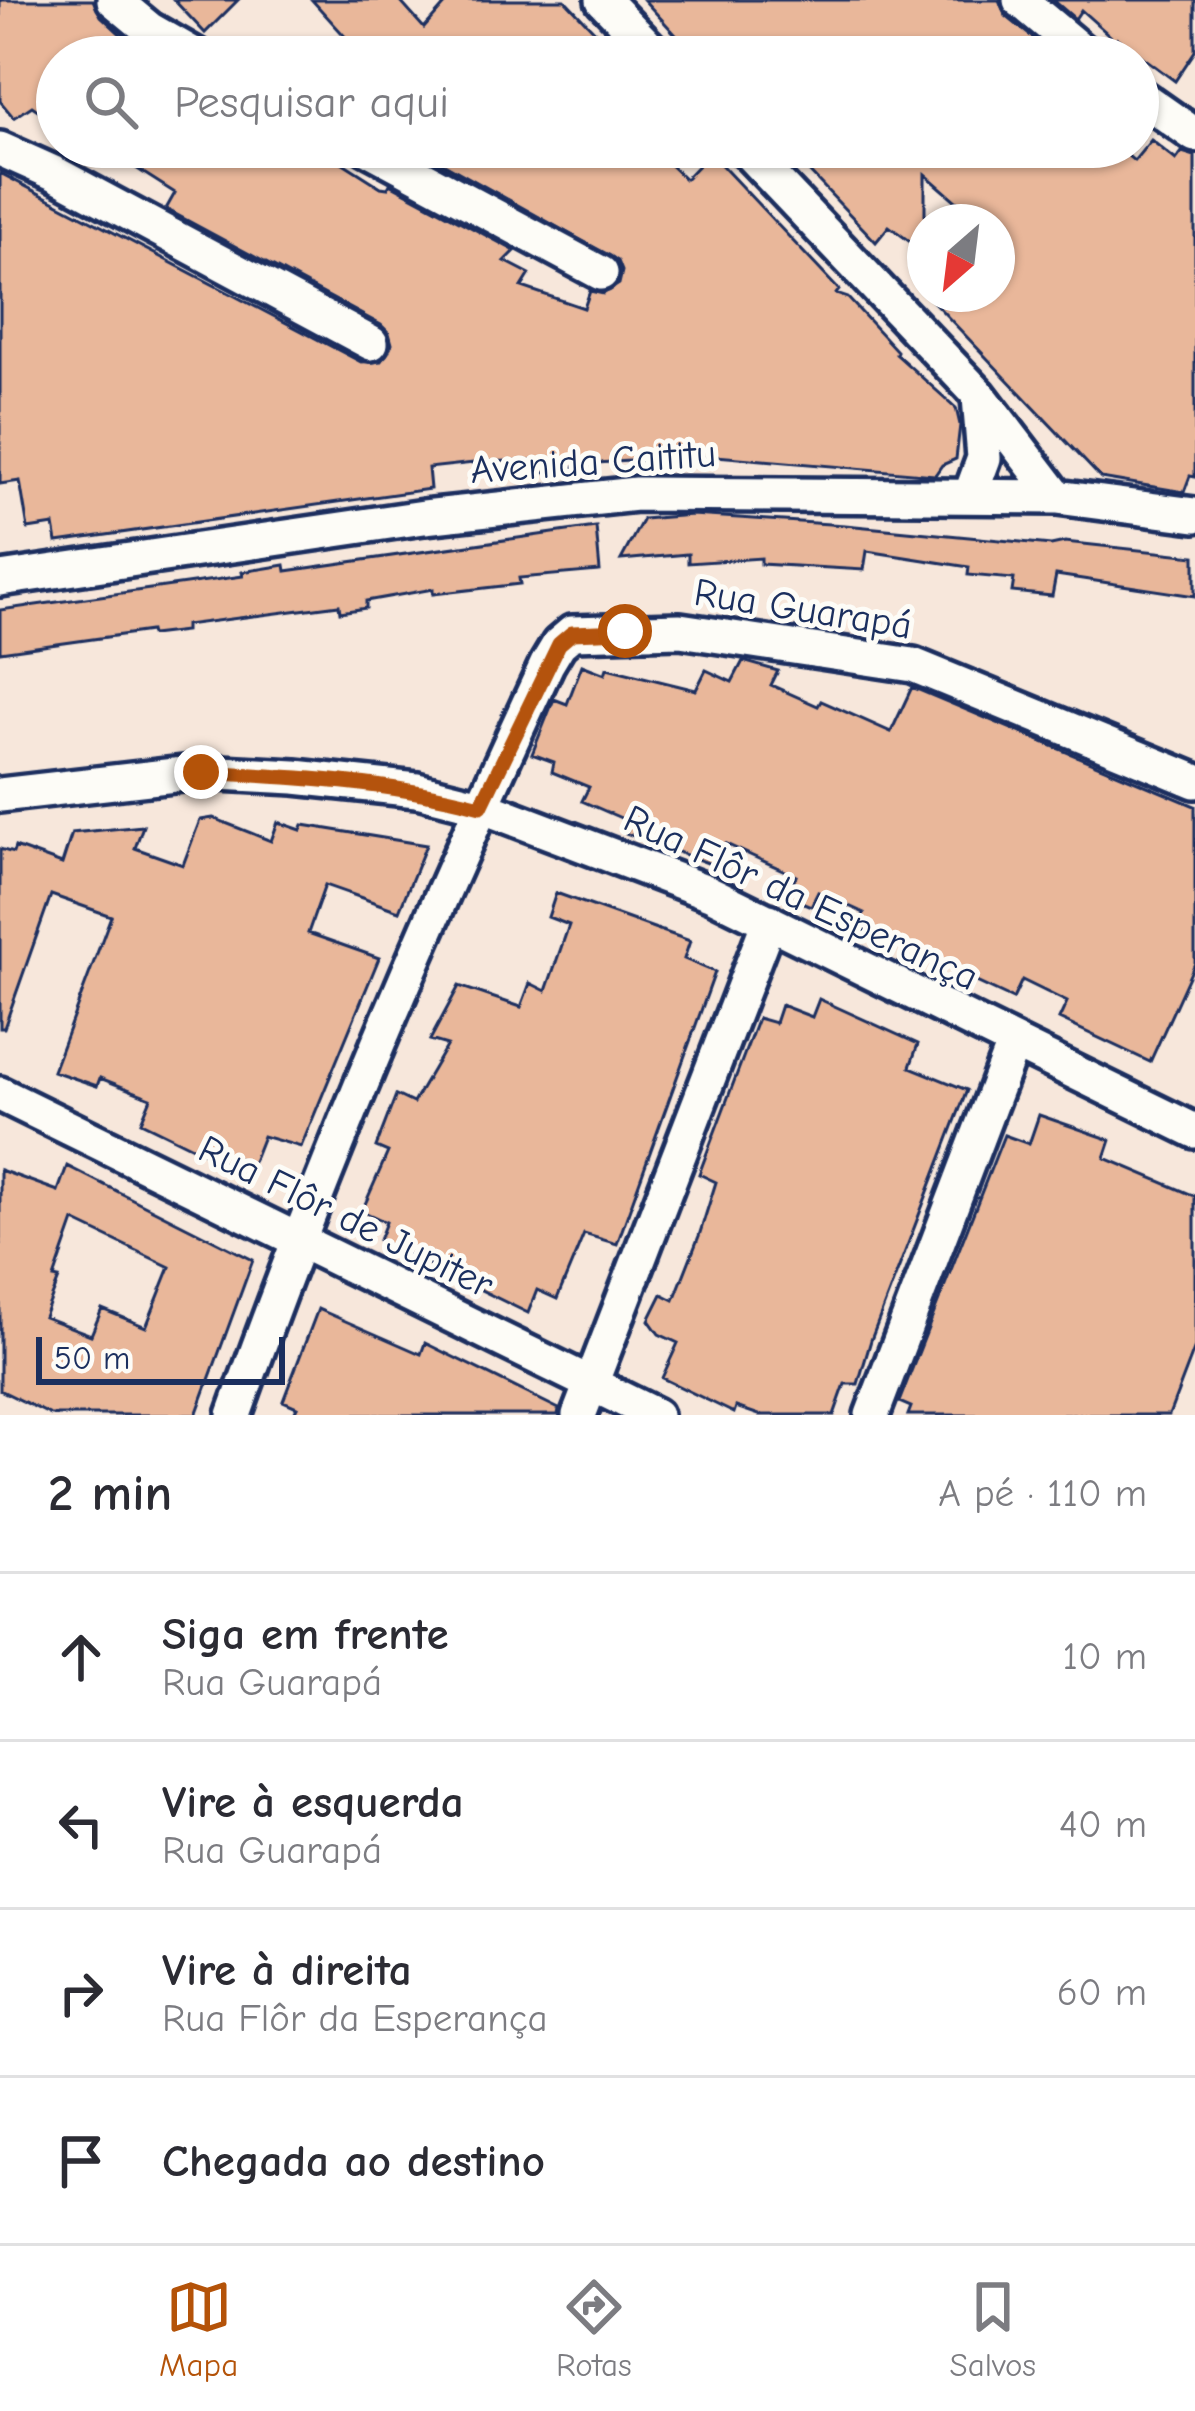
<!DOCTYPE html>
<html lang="pt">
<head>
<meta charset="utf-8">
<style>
	body { margin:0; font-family:"Comic Neue",sans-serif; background:#f7f7f7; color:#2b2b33 }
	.compass { position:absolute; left:907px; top:204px; width:108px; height:108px; border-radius:50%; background:#fff; box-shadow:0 3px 9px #0004; rotate:208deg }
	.scale { position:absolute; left:36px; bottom:30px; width:249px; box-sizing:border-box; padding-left:12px; border:6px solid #1b2f5e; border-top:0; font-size:33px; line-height:42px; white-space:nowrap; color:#1b2f5e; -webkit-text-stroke:9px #fdfcf7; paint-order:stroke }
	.stop { position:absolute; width:36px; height:36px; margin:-27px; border:9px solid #b45309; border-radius:50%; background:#fff }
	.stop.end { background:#b45309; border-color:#fff; box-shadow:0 3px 12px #0008 }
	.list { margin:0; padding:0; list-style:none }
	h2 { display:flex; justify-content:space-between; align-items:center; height:156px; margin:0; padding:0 48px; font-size:51px }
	h2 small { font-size:39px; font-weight:400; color:#7c7c81 }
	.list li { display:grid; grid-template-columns:78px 1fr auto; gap:36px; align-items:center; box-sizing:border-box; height:168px; padding:0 48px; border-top:3px solid #e1e1e2 }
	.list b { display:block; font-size:45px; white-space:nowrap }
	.list p { margin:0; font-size:39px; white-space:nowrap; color:#7c7c81 }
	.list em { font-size:39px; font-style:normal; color:#7c7c81 }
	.icon { flex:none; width:66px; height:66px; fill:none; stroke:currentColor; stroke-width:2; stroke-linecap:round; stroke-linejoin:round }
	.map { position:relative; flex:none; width:1195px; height:1415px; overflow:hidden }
	.search { position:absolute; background:#fff; box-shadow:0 3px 9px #0004; left:36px; right:36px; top:36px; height:132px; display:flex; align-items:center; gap:30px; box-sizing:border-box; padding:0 42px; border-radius:66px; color:#7c7c81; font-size:45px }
	.sheet { height:828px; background:#fff }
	nav { display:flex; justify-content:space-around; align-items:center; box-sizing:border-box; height:168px; border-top:3px solid #e1e1e2; background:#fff; font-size:33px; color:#7c7c81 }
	nav a { display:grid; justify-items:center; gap:6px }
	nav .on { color:#b45309 }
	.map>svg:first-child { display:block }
</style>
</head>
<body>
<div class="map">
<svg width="1195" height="1415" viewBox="0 0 1195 1415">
	<rect width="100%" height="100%" fill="#f7e7db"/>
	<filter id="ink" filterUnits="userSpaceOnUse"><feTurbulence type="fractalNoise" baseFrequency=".00833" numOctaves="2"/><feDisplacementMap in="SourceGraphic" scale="24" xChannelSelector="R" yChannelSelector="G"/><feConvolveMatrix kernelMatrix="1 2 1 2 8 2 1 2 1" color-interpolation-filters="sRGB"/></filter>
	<g filter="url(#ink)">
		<path fill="#e9b79a" stroke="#1b2f5e" stroke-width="3" fill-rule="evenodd" d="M0,0H93L101,16L145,57H57V123L32,106L14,118L0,101Z
			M174,0H238L205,33Z
			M312,0H399L424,28L449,0H565L619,57H333L351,43Z
			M644,0H999L1006,16L1049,51L1044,57H696Z
			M1053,0H1195V51L1175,81L1117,38L1116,41L1081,10L1075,19Z
			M1151,140L1176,160L1182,152L1195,156V477L1190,476L1184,492L1101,478L926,294H997V222H980L925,174V253L889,226L876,242L786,147H1117L1134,161Z
			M103,147H318L381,187L388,188L390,184L515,251L505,261L530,274L522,287L584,308L590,291L603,294L619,284L622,271L618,261L414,147H651L685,179L710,153L839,290L836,294L848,298L897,351L896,354L956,408L960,425L956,459L942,465L935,475L716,456L596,463L535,474V460L483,462L428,468L430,489L57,542L54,525L28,529L20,481L0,484V173L361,362L381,361L392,344L389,333L381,325L166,209L175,193Z
			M692,515L845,525L1051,545L1065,542L1195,556V596L1056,575L1052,596L1012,592L1014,579L968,575L969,567L867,551L864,570L761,564V558L688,563V554L621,560L643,519Z
			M596,527L600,571L519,578L520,584L433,594V589L366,601V608L340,612L339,605L185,625V631L151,635L150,631L0,652V610L243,576L242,572L285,565L286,571Z
			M743,661L778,671L771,685L818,706L821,701L891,732L912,687L1195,806V963L1150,1062L1059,1019L1067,1002L1022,980L1013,999L968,978L970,974L858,928L864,913L818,892L811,906L787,896L796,876L726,844L716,866L626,833L630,822L582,801L589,787L552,772L554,762L532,754L554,699L567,704L582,665L605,674L607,668L696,690L706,670L732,682Z
			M213,818L271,841L278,822L301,830L303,825L426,845L399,911L325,885L308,933L379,958L301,1147L263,1136L252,1164L232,1156L229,1165L141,1122L151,1098L100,1078L97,1086L53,1071L111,916L51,895L4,1028H0V849L13,853L15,847L62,864L72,833L143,826L135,848L183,865L200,820Z
			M556,893L690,941L684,959L715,972L617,1244L584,1234L557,1299L537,1290L528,1313L379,1240L386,1222L362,1211L388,1152L376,1147L396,1095L413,1103L447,1045L430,1040L459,986L521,1007L530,983L546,991L569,925L548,917Z
			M819,999L918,1044L910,1067L967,1090L871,1340L858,1384H845L834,1415H759L736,1407L734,1413L662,1378L678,1343L659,1334L649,1320L662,1294L674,1300L699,1236L716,1182L699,1174L758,1018L775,1023L781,1005L812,1017Z
			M1039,1115L1111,1140L1105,1158L1195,1196V1347L1169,1415H908L911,1407L899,1402L1004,1135L1029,1144Z
			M67,1166L253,1260L196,1415H51L0,1390V1170L58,1191ZM74,1221L170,1267L146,1327L102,1309L91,1335L44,1317L59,1279L54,1278Z
			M318,1309L421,1354L425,1343L559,1409L558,1415H293L297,1407L283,1401Z"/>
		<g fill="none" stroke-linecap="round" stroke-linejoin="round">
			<g stroke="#1b2f5e" stroke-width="42">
				<path id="minor" d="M114,0L149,29L198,57
					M603,0L658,57
					M1020,0L1088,57
					M1138,95L1195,135
					M366,147L601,273
					M743,147L979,395L1057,497
					M0,149L56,174L371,343
					M970,496L984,458L979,397
					M0,579L424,517L636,494L1057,497L1195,515
					M0,795L201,772L295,777L417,790L481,806L710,893L1195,1131
					M0,1094L655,1415
					M234,1415C325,1159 432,910 547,664L559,644L572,633L680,630L913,665L1195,781
					M579,1415L769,921
					M872,1415L1013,1044"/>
			</g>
			<use href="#minor" stroke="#fdfcf7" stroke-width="33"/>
		</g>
	</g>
	<g fill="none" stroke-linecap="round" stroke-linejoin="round" filter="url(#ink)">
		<path stroke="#b45309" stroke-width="15" d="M201,772C296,777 389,782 481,806L559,644L572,633L625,631"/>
	</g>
	<g text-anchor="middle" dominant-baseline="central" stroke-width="10" stroke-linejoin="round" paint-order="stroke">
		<g font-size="39" fill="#1b2f5e" stroke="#fdfcf7">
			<text transform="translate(593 462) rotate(-4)">Avenida Caititu</text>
			<text transform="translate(803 609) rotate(9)">Rua Guarapá</text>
			<text transform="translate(801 898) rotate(25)">Rua Flôr da Esperança</text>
			<text transform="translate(346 1217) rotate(26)">Rua Flôr de Jupiter</text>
		</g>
	</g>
</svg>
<svg class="compass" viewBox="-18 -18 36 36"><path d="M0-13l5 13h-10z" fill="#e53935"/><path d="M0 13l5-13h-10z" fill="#7c7c81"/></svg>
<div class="scale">50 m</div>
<div class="stop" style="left:625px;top:631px"></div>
<div class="stop end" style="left:201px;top:772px"></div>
<div class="search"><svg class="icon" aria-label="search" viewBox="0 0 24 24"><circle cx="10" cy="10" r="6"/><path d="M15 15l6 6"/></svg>Pesquisar aqui</div>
</div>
<section class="sheet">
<h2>2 min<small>A pé · 110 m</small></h2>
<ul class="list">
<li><svg class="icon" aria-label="ahead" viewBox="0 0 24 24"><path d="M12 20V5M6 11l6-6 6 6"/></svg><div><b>Siga em frente</b><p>Rua Guarapá</p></div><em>10 m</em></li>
<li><svg class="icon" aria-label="left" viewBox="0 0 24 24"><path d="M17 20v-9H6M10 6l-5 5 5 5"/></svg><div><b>Vire à esquerda</b><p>Rua Guarapá</p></div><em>40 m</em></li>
<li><svg class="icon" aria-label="right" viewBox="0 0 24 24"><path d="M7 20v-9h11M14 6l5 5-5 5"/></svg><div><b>Vire à direita</b><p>Rua Flôr da Esperança</p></div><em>60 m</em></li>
<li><svg class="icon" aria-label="arrive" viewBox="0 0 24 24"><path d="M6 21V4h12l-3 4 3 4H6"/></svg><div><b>Chegada ao destino</b></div></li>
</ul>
</section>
<nav>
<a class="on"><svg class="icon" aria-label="map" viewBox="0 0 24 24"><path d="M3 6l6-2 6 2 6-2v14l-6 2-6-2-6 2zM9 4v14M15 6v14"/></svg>Mapa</a>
<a><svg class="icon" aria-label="directions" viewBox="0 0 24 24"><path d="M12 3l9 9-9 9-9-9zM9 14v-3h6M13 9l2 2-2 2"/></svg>Rotas</a>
<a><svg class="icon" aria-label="saved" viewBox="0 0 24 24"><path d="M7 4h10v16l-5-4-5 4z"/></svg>Salvos</a>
</nav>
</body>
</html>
